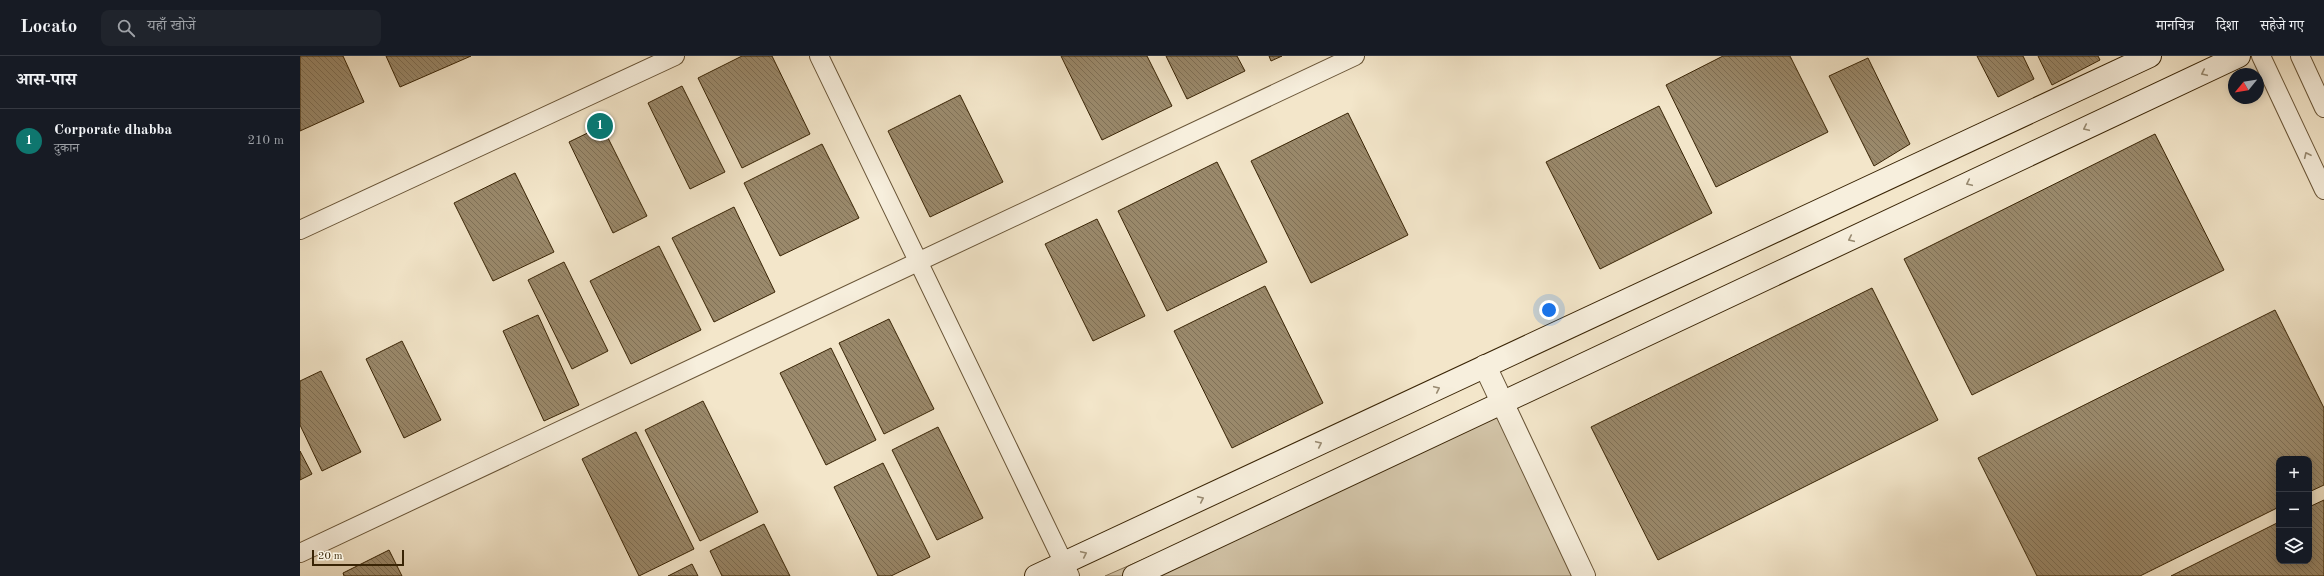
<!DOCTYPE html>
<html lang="hi">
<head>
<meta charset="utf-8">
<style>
	body { margin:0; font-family:"Old Standard TT","Noto Serif Devanagari",serif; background:#20242c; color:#f1f3f6 }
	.controls { position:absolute; right:12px; bottom:12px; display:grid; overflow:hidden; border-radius:8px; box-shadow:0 2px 10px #0003 }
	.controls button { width:36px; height:36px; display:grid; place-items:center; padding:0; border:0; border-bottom:1px solid #363941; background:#171b24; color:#f1f3f6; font:20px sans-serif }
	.compass { position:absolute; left:1928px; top:12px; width:36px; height:36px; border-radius:50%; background:#171b24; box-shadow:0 2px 10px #0003; rotate:240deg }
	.scale { position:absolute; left:12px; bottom:10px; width:92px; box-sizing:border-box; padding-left:4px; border:2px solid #392405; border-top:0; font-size:11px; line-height:14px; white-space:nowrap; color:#392405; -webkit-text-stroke:3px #f7efdd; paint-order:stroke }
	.you { position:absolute; left:1249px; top:254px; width:14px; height:14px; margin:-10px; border:3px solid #fff; border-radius:50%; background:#1a73e8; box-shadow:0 0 0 6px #1a73e833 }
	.badge { display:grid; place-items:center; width:26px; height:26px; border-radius:50%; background:#0f766e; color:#fff; font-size:13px; font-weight:700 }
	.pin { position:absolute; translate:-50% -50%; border:2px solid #fff; box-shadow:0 1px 4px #0006 }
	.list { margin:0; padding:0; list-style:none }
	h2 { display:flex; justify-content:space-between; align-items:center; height:52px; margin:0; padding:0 16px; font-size:17px }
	h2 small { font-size:13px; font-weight:400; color:#9ea1a6 }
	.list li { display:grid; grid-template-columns:26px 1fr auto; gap:12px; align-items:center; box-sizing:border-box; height:64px; padding:0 16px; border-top:1px solid #363941 }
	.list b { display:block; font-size:15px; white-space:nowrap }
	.list p { margin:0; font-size:13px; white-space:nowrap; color:#9ea1a6 }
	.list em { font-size:13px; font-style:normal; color:#9ea1a6 }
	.icon { flex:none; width:22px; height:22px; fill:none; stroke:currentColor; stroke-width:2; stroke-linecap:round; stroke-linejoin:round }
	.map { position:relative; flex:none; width:2024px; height:520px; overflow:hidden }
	header { display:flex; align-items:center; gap:24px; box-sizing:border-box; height:56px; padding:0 20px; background:#171b24; border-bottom:1px solid #363941 }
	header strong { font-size:19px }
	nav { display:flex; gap:22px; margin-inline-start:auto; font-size:14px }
	.search { width:280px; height:36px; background:#20242c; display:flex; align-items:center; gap:10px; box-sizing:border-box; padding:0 14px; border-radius:8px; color:#9ea1a6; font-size:15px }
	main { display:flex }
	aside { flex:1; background:#171b24 }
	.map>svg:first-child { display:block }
</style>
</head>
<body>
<header>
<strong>Locato</strong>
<div class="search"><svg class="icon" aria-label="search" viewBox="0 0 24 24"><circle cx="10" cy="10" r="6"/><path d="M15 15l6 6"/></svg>यहाँ खोजें</div>
<nav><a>मानचित्र</a><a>दिशा</a><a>सहेजे गए</a></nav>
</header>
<main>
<aside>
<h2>आस-पास<small></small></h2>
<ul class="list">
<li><span class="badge">1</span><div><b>Corporate dhabba</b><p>दुकान</p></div><em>210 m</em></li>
</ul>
</aside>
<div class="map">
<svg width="2024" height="520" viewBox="0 0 2024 520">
	<defs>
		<pattern id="building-back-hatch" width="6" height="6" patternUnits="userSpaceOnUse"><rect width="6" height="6" fill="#9a896b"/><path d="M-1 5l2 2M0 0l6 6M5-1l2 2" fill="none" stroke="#7f7056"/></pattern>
	</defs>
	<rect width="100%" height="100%" fill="#f3e6ca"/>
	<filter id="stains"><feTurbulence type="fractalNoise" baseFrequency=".005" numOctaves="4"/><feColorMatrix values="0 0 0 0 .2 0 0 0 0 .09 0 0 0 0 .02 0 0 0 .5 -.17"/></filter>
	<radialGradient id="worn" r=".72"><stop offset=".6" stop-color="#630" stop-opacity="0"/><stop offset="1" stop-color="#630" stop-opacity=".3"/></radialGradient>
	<path fill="#d3c5a9" stroke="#867457" d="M1202,347L1284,520H805Z"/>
	<path fill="url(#building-back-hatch)" stroke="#392405" d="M0,0H43L64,46L0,75Z
		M86,0H171L100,31Z
		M442,0H472L510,78L442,112L398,22Z
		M761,0H847L872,50L802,84Z
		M866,0H937L945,15L887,43Z
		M969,0H982L971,5Z
		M1423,0H1490L1528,76L1416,131L1366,29Z
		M1677,0H1723L1734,23L1698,41Z
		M1738,0H1798L1800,4L1752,29Z
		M1568,2L1610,88L1574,110L1529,20Z
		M382,30L425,116L390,133L348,47Z
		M660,39L703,126L630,161L588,75Z
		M1359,50L1412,157L1300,213L1246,106Z
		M1048,57L1108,179L1011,227L951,105Z
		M302,70L347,160L313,177L269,86Z
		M1855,78L1924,214L1672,339L1604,203Z
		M522,88L559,162L480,200L444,127Z
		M917,106L967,206L867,255L818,155Z
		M215,117L254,196L193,225L154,147Z
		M434,151L475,236L414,266L372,182Z
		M797,163L845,260L793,285L745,188Z
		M359,190L401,274L331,308L290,225Z
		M264,206L308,295L272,313L228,224Z
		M965,230L1023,347L932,392L874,275Z
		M1572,232L1638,364L1358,504L1291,371Z
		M1975,254L2024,352V429L2009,436V403H1979V451L1840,520H1737L1678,402Z
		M238,259L279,349L244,365L203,275Z
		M589,263L634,353L584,378L539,287Z
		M102,285L141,364L104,382L66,303Z
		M531,292L576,384L526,409L480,317Z
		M21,315L61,396L22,415L0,369V325Z
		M403,345L458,456L400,485L345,374Z
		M638,371L683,462L637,484L592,394Z
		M336,376L394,493L339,520L282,403Z
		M0,395L12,418L0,424Z
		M583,407L630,501L591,520H578L534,431Z
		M2024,444V520H1871L1979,466V505H2009V451Z
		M464,468L490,520H422L410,495Z
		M89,494L102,520H44L43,517Z
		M392,508L398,520H368Z"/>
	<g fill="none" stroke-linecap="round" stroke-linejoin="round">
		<g stroke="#685436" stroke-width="20">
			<path id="lane" d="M519,0L770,520
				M1961,0L2024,134
				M2000,0L2024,52
				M0,174L375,0
				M0,497L1055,0"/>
		</g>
		<g stroke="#685436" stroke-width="24">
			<path id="street" d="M1185,310L1284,520"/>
		</g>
		<g stroke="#392405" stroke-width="24">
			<path id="secondary" d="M736,520L1850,0
				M834,520L1939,0"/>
		</g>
		<use href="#lane" stroke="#f7efdd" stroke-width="18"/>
		<use href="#street" stroke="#f7efdd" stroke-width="22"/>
		<use href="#secondary" stroke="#f7efdd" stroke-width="22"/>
	</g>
	<defs><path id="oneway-chevron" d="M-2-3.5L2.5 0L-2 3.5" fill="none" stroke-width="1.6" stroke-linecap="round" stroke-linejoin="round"/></defs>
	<g stroke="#988a71">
		<use href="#oneway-chevron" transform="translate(1904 17) rotate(155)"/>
		<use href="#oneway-chevron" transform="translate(1786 72) rotate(155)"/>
		<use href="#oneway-chevron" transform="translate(2007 99) rotate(-115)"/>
		<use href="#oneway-chevron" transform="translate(1669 127) rotate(155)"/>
		<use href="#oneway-chevron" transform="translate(1551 183) rotate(155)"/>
		<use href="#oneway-chevron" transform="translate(1137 333) rotate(-25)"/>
		<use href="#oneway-chevron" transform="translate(1019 388) rotate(-25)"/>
		<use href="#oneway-chevron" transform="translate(901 443) rotate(-25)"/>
		<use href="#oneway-chevron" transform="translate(784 498) rotate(-25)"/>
	</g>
	<rect width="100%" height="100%" filter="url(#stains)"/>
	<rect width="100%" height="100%" fill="url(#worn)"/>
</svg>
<div class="controls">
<button>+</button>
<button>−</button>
<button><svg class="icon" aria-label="layers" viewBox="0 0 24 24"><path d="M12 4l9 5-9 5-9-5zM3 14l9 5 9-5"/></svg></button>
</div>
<svg class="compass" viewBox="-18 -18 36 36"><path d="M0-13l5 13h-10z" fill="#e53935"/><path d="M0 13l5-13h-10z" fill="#9ea1a6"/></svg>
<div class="scale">20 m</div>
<div class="you"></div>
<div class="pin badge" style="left:300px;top:70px">1</div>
</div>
</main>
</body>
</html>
